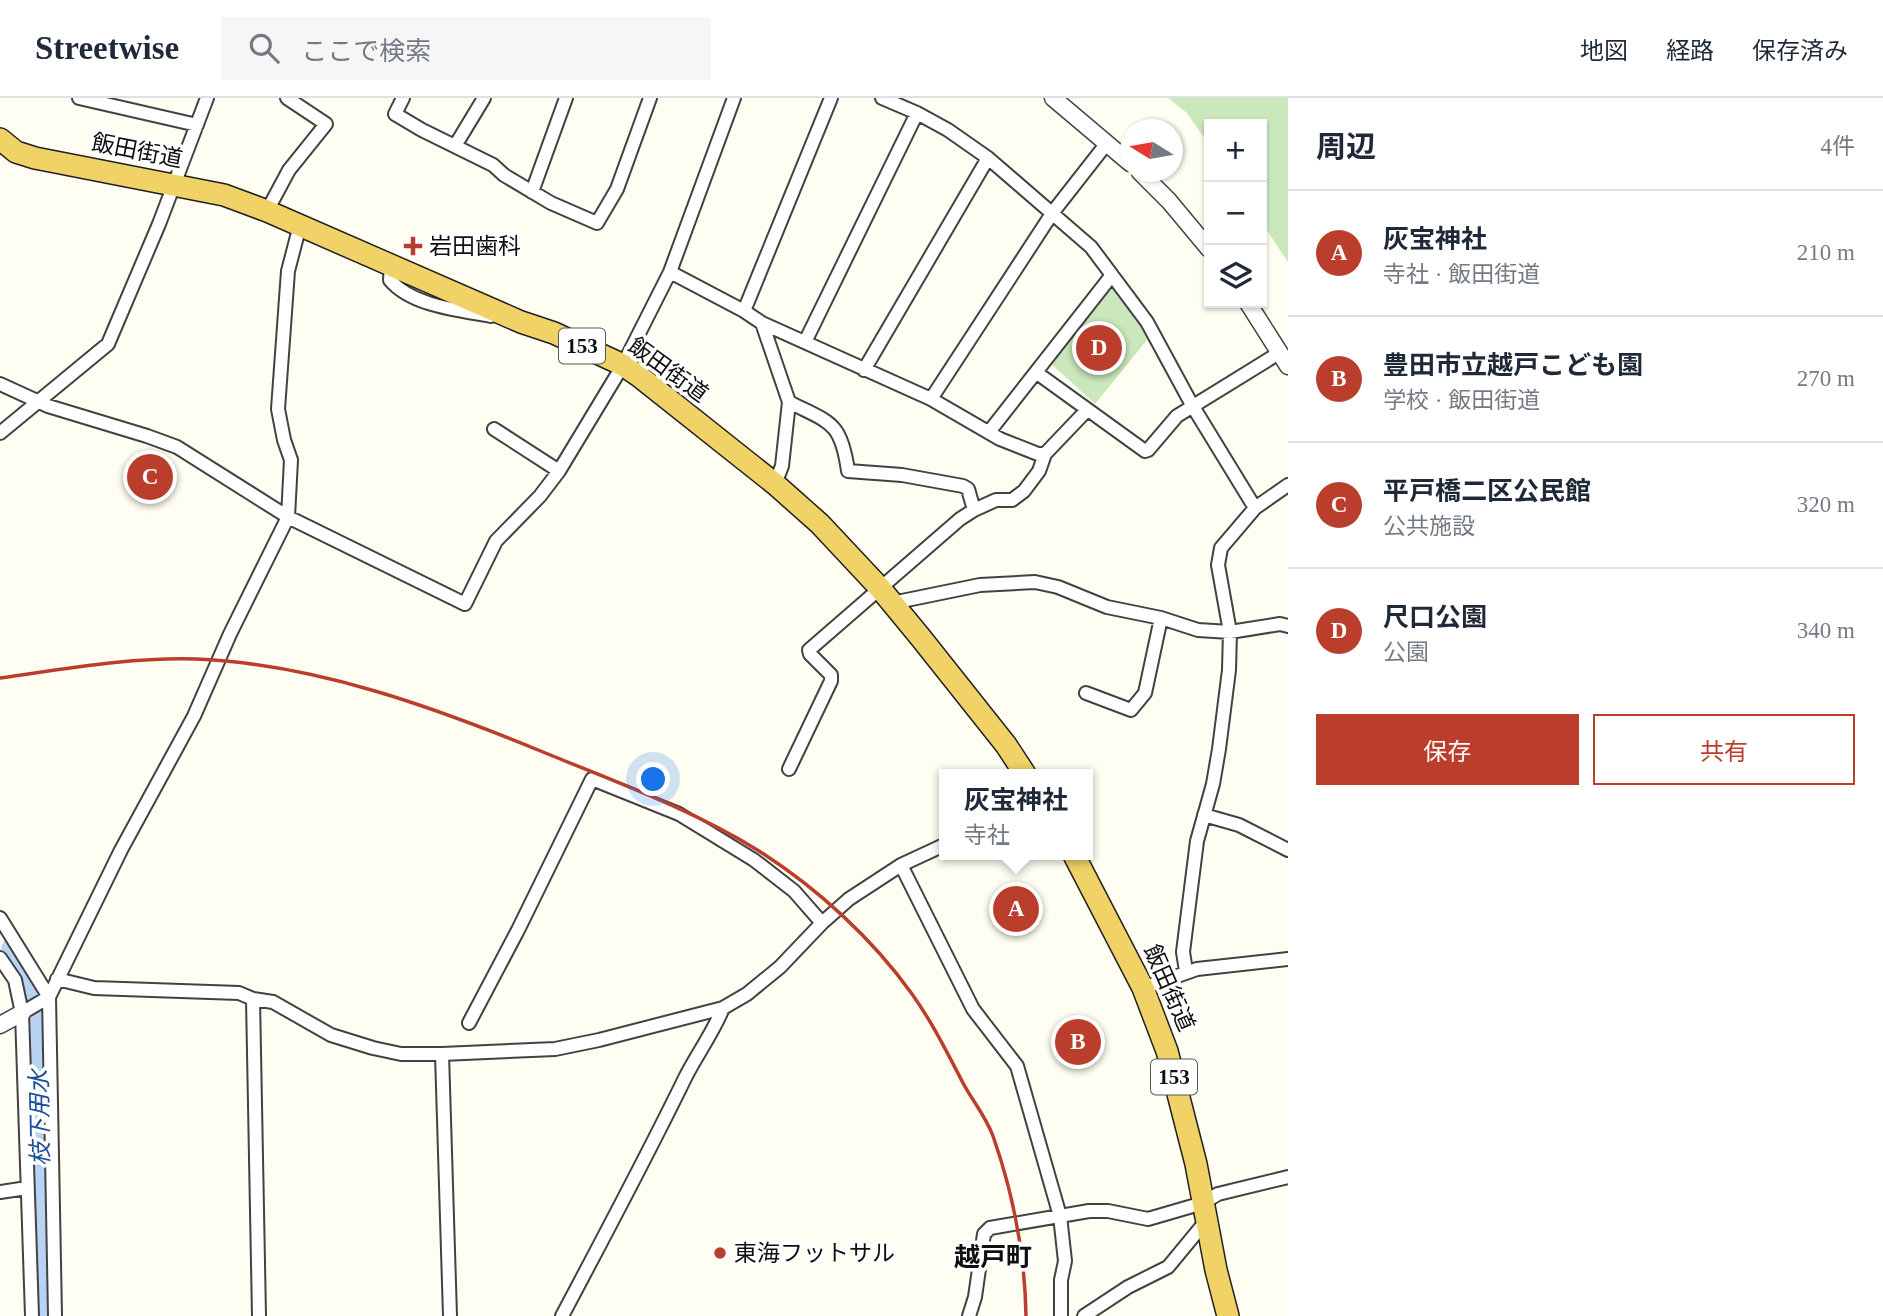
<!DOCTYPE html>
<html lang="ja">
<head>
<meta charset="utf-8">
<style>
	body { margin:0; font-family:"Times New Roman","Noto Sans JP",serif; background:#f6f6f7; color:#1f2937 }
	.controls { position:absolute; right:21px; top:21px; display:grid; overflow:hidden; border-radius:0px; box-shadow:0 2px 5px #0004 }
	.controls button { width:63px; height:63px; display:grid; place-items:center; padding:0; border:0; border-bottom:2px solid #e0e1e3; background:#fff; color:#1f2937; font:35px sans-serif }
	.compass { position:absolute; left:1120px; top:21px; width:63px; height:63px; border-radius:50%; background:#fff; box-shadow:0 2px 5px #0004; rotate:281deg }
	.you { position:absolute; left:654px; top:682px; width:24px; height:24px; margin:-18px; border:5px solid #fff; border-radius:50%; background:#1a73e8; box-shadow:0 0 0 10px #1a73e833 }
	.badge { display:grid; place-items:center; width:46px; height:46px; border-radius:50%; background:#bb3e2c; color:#fff; font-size:23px; font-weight:700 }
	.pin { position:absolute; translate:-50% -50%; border:4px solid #fff; box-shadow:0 2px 7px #0006 }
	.popup { position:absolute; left:939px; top:671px; width:154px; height:91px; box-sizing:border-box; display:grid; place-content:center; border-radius:0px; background:#fff; filter:drop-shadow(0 2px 5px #0005); font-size:23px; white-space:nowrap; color:#747a83 }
	.popup b { font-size:26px; color:#1f2937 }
	.popup::after { content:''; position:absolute; left:50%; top:100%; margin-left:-14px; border:14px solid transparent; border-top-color:#fff }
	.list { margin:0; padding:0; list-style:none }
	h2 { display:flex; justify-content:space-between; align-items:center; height:91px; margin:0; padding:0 28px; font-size:30px }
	h2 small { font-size:23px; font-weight:400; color:#747a83 }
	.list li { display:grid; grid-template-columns:46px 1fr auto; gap:21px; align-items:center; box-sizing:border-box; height:126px; padding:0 28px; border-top:2px solid #e0e1e3 }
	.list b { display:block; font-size:26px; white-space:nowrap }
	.list p { margin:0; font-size:23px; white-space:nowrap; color:#747a83 }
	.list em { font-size:23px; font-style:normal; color:#747a83 }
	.actions { display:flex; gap:14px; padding:21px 28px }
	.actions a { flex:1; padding:16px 0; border:2px solid #bb3e2c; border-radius:0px; text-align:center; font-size:24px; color:#bb3e2c }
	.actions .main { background:#bb3e2c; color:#fff }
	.icon { flex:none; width:38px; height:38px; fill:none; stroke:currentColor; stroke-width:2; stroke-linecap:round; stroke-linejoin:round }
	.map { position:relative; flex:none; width:1288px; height:1218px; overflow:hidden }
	header { display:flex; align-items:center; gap:42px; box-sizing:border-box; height:98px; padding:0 35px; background:#fff; border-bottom:2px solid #e0e1e3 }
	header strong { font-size:33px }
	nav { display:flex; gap:38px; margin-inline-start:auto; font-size:24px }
	.search { width:490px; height:63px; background:#f6f6f7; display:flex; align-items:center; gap:18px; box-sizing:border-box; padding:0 24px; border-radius:0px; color:#747a83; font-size:26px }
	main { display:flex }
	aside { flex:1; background:#fff }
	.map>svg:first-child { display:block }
</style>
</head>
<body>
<header>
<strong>Streetwise</strong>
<div class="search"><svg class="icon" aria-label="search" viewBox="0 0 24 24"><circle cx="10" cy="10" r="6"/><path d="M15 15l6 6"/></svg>ここで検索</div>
<nav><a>地図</a><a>経路</a><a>保存済み</a></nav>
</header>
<main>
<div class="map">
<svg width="1288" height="1218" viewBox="0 0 1288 1218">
	<rect width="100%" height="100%" fill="#fefef2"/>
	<path fill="#cbe8bc" d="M1168,0H1288V164L1262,125V26H1209V47L1187,15Z
		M1115,181L1151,237L1095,306L1048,263Z"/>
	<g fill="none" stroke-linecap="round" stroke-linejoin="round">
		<path stroke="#b8d3f4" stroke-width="21" d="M12,850C52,913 39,987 40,1058C41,1111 44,1165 45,1218"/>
		<g stroke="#424242" stroke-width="16">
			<path id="minor" d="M79,0L197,27
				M403,0L395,16L422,32L493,67L504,77L551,105L597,125L617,91L650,0
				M882,0L917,15L948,32L988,60L1091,149L1147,224L1192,307L1255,410
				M455,48L484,0
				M532,94L566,0
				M267,113L289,72L326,26L287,0
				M391,166L390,182C412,208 459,212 491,218
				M670,174L744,213L762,225L931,301L1000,341L1038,356H1045L1087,312
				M744,213L831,0
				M762,225L789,304C830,325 841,323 848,373L902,377L963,388L968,391L974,412L960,421L809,552L810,556L831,577V583L789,671
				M805,244L917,15
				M864,272L988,60
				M1037,275L1145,353L1148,352L1177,318L1279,255
				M0,286L48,308L147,338L177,349L288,419L465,506L496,443L540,398L559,373L623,267L670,174L734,0
				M931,301L1053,114L1107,45
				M494,331L559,373
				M989,334L1112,177
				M0,335L108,246L159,126L207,0
				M775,386L782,368L789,304
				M974,412L996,402H1012L1024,393L1039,373L1045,356
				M892,505L980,487L1035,484L1058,489L1107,509L1161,520L1198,532L1230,534L1280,526L1288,528
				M1086,595L1131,612L1145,595L1161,520
				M1204,717L1239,727L1288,752
				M901,767L973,911L1017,968L1060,1118L1065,1163L1061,1182V1218
				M0,820L49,899
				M0,860L15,882L22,915L32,1218
				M1186,873L1183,854L1197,743L1213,686L1219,651L1229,572L1230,534L1218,467L1221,450L1255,410L1288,387
				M57,881L94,890L239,895L253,901L273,904L331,937L373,950L401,956H442L555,951L599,942L723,910L747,896L780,869L822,825L849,801L901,767L944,747
				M1143,890L1197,871L1288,861
				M253,901L259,1218
				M22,915L49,899
				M469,925L518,832L592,681L679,716L754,762L794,793L822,825
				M442,956L450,1218
				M0,1094L27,1090
				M55,1218L49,899L121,752L194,618L230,536L288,419L291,362L284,342L278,311L288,173L300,127
				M562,1218C604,1139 646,1060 685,980C697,956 713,935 723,910
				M969,1218L975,1199L984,1136L990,1130L1089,1113H1108L1148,1121L1203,1105L1218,1096L1288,1079
				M1084,1218L1128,1189L1168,1169L1206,1123"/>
		</g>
		<g stroke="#424242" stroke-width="19">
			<path id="tertiary" d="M1053,0L1130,65
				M1140,74L1169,103L1209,151
				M1248,205L1288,268
				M0,927L22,915"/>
		</g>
		<g stroke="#202020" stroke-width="24">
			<path id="trunk" d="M0,41L16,54L35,60L224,97L267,113L521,224L554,235L623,267L639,278L775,386L820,426L879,489L921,540L1006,647L1025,676
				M1074,757L1143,890L1167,953L1196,1066L1216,1172L1228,1218"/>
		</g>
		<use href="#minor" stroke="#fff" stroke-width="12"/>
		<use href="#tertiary" stroke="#fff" stroke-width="16"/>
		<use href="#trunk" stroke="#f0d266" stroke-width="21"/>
		<path stroke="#bb3e2c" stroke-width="3.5" d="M0,580C65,571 131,559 196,561C315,566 434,609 543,654C616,684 691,711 759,753C817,790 872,840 912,896C932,924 947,954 963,985C972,1002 986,1019 993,1038C1013,1095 1025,1157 1026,1218"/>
	</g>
	<g fill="#bb3e2c" stroke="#fff" stroke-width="2.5">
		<path d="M409.5 137.5h7v7h7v7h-7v7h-7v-7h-7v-7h7z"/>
		<circle cx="720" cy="1155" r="7"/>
	</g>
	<g text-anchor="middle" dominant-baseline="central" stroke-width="7" stroke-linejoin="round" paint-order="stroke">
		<g fill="#fff" stroke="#575757" stroke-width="2">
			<rect x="559" y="230.5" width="46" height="35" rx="5"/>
			<rect x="1151" y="961.5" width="46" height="35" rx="5"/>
		</g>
		<g font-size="21" font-weight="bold" fill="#0f0f0f">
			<text x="582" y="248">153</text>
			<text x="1174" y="979">153</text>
		</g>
		<g font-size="23" fill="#0f0f0f" stroke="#fff">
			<text transform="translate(137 53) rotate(11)">飯田街道</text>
			<text transform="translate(668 272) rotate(36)">飯田街道</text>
			<text transform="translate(1169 890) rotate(66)">飯田街道</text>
		</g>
		<g font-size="23" fill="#0f0f0f" stroke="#fff" text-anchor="start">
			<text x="429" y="148">岩田歯科</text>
			<text x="734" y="1155">東海フットサル</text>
		</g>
		<g font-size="24" font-style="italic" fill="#1c4e9d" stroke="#fff">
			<text transform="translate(40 1020) rotate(-91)">枝下用水</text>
		</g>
		<g font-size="26" font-weight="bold" fill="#0f0f0f" stroke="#fff">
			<text x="993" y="1159">越戸町</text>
		</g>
	</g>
</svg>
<div class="controls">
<button>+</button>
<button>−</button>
<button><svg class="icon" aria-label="layers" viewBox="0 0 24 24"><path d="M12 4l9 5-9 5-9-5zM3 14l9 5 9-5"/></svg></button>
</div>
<svg class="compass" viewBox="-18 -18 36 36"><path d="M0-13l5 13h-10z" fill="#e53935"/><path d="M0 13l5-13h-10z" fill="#747a83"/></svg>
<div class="you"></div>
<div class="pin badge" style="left:1016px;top:811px">A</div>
<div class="popup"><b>灰宝神社</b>寺社</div>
<div class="pin badge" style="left:1078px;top:944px">B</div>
<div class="pin badge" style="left:150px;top:379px">C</div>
<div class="pin badge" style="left:1099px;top:250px">D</div>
</div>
<aside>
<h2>周辺<small>4件</small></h2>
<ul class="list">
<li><span class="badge">A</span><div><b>灰宝神社</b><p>寺社 · 飯田街道</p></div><em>210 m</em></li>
<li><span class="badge">B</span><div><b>豊田市立越戸こども園</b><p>学校 · 飯田街道</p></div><em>270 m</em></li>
<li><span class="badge">C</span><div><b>平戸橋二区公民館</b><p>公共施設</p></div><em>320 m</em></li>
<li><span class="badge">D</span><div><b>尺口公園</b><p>公園</p></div><em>340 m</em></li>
</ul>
<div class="actions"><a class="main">保存</a><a>共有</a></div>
</aside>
</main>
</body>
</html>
